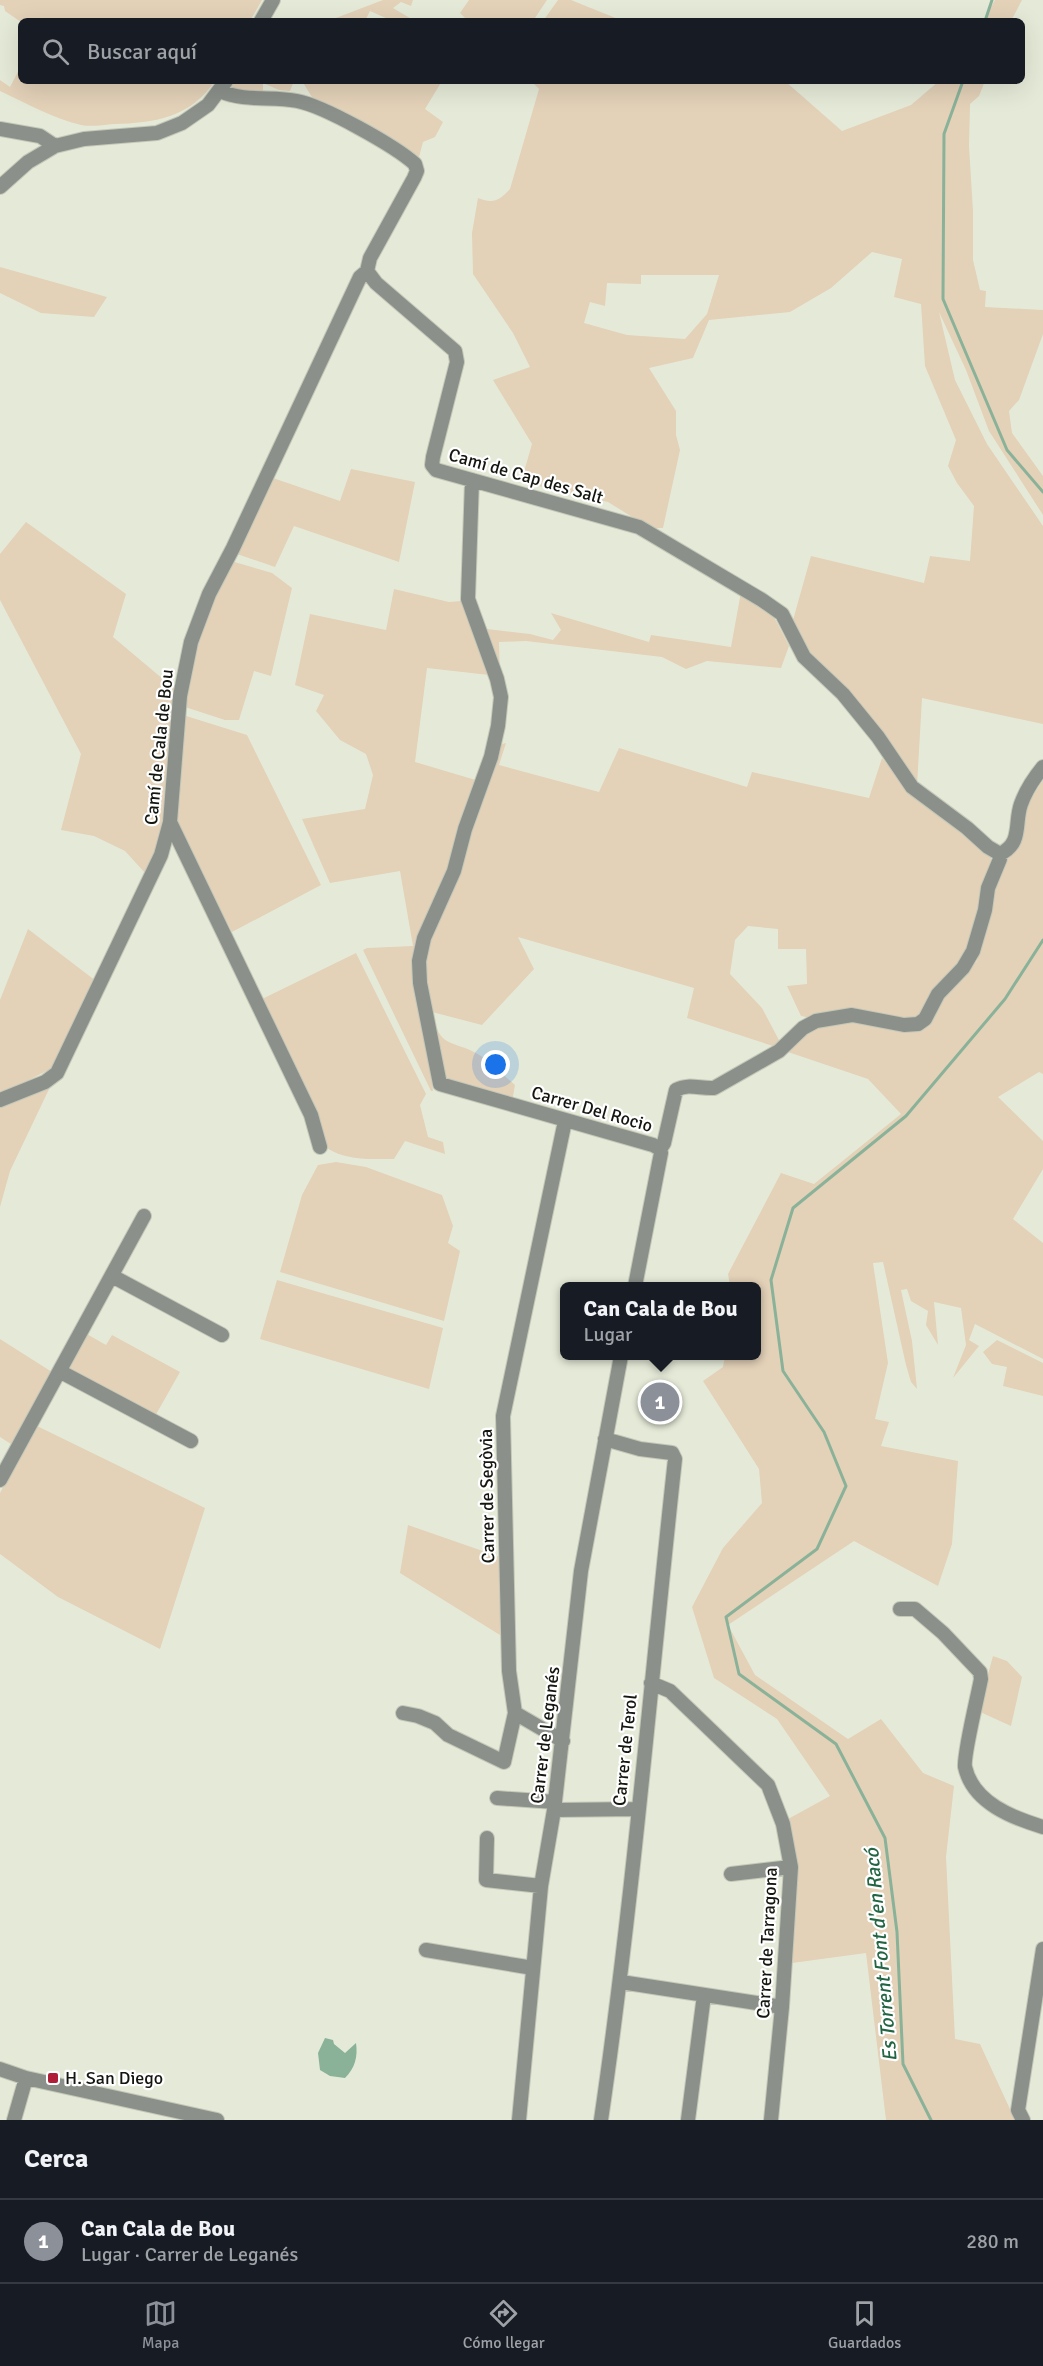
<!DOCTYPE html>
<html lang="es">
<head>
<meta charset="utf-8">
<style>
	body { margin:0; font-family:Signika,sans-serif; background:#20242c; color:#f1f3f6 }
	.you { position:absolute; left:496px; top:1065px; width:21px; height:21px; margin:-15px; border:4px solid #fff; border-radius:50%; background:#1a73e8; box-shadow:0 0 0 9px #1a73e833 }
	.badge { display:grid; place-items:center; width:39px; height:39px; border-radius:50%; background:#8c9099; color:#fff; font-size:20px; font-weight:700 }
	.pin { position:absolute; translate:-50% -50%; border:3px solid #fff; box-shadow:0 2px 6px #0006 }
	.popup { position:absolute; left:560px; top:1282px; width:201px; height:78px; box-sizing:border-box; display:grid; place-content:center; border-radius:9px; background:#171b24; filter:drop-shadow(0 2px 4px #0005); font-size:20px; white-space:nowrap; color:#9ea1a6 }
	.popup b { font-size:22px; color:#f1f3f6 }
	.popup::after { content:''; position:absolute; left:50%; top:100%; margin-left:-12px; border:12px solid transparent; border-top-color:#171b24 }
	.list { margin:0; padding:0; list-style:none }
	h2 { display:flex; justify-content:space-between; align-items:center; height:78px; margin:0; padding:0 24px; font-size:26px }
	h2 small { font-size:20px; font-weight:400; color:#9ea1a6 }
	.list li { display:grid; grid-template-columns:39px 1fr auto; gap:18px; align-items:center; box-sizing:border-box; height:84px; padding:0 24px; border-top:2px solid #363941 }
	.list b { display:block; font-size:22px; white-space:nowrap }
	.list p { margin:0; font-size:20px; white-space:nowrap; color:#9ea1a6 }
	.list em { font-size:20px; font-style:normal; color:#9ea1a6 }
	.icon { flex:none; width:33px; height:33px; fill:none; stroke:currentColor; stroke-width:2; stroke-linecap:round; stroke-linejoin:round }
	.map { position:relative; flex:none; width:1043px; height:2120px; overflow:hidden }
	.search { position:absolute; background:#171b24; box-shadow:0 6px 24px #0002; left:18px; right:18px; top:18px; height:66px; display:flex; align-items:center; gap:15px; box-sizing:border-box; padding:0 21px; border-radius:9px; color:#9ea1a6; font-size:22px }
	.sheet { height:162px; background:#171b24 }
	nav { display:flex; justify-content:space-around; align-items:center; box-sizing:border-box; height:84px; border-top:2px solid #363941; background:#171b24; font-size:16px; color:#9ea1a6 }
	nav a { display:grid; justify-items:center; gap:3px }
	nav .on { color:#8c9099 }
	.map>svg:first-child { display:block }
</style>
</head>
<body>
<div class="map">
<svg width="1043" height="2120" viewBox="0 0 1043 2120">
	<rect width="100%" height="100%" fill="#e5ead8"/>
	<path fill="#e3d1b8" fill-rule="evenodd" d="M0,0H262L250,21L21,22L5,11L4,6L0,5Z
		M383,0H413L411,6L401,2L393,8L415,21L388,19L370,11L365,21H328Z
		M469,0H547L533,21H468L460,13Z
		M558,0H571L623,21H543Z
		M995,0H1022L1011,21H983Z
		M21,66V81H215C190,118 154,123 114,124C103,125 91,127 81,125C54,119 26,103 0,91V80L10,87Z
		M235,81H294L290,91L279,90L263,83V95L233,92L232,86Z
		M302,81H442L425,109L443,122L435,137L423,142L419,157H414L315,102Z
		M531,81H785L842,131L911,105L939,81H985L979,96L970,104L969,146L973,211V260L980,290L986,291L985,307L1043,310V334L1019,400L1009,411L1012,433L1043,476V515L989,431L966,370L939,312L955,380L987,444L1043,526V724L922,698L917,786L810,658L793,620L811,556L924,583L930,556L970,561L974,506L957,483L948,466L956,440L925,366L921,304L894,297L902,259L872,252L831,288L790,312L709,320L693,358L649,368L676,411V435L680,450L663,528H650L608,502L521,482L532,444L493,380L530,367L513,333L473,274L472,233L478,198C493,204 499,201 510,189L539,89ZM641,275H719L707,314L685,339L627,335L584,323L590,302L605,306L607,283L641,284Z
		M0,267L107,297L94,317L41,313L0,293Z
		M351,469L415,482L399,562L294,526L275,567L234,553L273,478L340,501Z
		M26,522L126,594L113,637L176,690L162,832L146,874L125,851L94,836L61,830L81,754L0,600V554Z
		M231,561L272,573L292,588L271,676L254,671L239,720H225L185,707L194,644Z
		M394,589L449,602L461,601L489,675L427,668L415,762L479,781L452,863L414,946L433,1091H431L363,950L367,948L413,946L400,871L330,883L302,819L365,809L373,775L366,754L340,740L316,711L324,695L295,685L310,614L386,630Z
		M741,592L774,617L789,646L781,668L707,661L686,669L662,657L526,641L499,642L500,676L474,603L487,629L530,634L553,640L561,630L551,613L649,642L651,635L731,647Z
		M183,715L247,735L321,885L232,932L174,822Z
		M506,743L499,765L599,792L619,748L747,787L752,772L869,798L882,758L910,792L991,858L993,865L965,959L925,1012L916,1020L811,1018L801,1016L787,986L807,984L806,949H778V929L748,926L735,940L730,974L762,1008L780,1042L776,1047L687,1018L694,988L518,937L534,969L482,1025L432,1012C440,1047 447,1039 474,1052C488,1059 502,1074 515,1085L512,1102L443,1082L424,991L427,940L498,745Z
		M1043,780V1074L1039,1072L998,1097L1043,1141V1169L1013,1219L1043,1243V1359L975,1324L969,1340L979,1346L953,1378L966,1345L961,1308L934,1302L938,1345L926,1325L928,1311L911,1301L907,1289L901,1290L912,1341L917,1389L911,1382L906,1365L883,1262L873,1263L888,1363L875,1419L889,1422L881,1446L958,1461L952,1544L938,1586L854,1541L728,1625L755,1675L848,1739L881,1719L923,1773L954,1786L946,1857L955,2039L980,2044L1015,2120H886L866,1953L792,1963L796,1866L788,1819L830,1796L777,1719L714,1678L692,1607L723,1548L762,1503L759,1469L703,1381L723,1367L725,1356H756V1286H730L728,1274L781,1173L814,1184L901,1114L868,1079L785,1051C791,1045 798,1036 806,1031C840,1010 885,1024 922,1030L947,991L977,961L997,879L1005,859L1019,845L1026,806Z
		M28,929L96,981L52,1068L0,1095V1000Z
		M356,953L426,1094L420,1105L428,1137L443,1142L445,1154L405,1141L394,1159C370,1159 342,1161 323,1145L260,1000Z
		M51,1085L10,1171L0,1207V1106Z
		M336,1162L366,1167L442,1195L453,1226L448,1243L460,1251L444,1321L280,1272L302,1195L318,1165Z
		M277,1280L443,1328L429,1389L260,1339Z
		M85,1333L106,1345L112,1335L180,1372L154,1418L65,1370Z
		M0,1339L52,1372L14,1446L0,1437Z
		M997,1340L1043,1363V1396L1003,1386L1007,1367L992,1364L983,1352Z
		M35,1425L205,1508L160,1649L58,1597L0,1554V1493Z
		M408,1525L500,1557V1635L400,1573Z
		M993,1656L1007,1661L1022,1677L1011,1726L978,1711Z"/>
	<path fill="#89b299" d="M325,2038L333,2040L334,2044L345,2053L356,2043C358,2057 355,2068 345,2078L330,2076L320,2070L318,2053Z"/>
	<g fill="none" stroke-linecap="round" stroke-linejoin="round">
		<path stroke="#89b299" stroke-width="3" d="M985,21L992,0
			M963,81L944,134L943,299L1007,450L1043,492
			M931,2120L903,2064L897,1932L885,1838L836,1744L739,1674L726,1617L817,1549L846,1486L824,1432L783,1371L771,1280L793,1208L906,1116L1005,999L1043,940"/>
		<g stroke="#c4c8b8" stroke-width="16">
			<path id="minor" d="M261,21L273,0
				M220,91C245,102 271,96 297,101C324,106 395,146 415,164L417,171L414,178L370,258L367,271L376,283L455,351L457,362L433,457L432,465L436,470L639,527L762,600L782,614L804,657L843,694L878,737L912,787L967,828L988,847L1000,854C1023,843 1014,823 1021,804C1026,790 1034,778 1043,767
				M0,129L40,136L55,146
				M0,187L28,162L55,146L84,139L157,133L182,123L208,105L226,81
				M472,480L468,599L497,679L501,697L498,726L491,757L465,829L454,871L424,938L419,961L420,983L440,1084L653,1145L660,1149L661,1153L635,1286
				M170,822L311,1115L320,1147
				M0,1100L45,1082L57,1073L161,855L170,822L180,696L191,642L209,594L233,548L360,277L367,271
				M660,1149L664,1143L676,1090C689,1083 700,1089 714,1088L779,1051L803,1028L816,1021L852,1015L904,1025L918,1024L925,1019L938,994L963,968L973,951L985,910L988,888L1000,859V854
				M112,1276L222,1335
				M61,1372L191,1441
				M0,1480L144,1216
				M900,1609H915L943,1633L980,1672L981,1679C978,1695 963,1756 965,1767C973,1803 1013,1818 1043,1827
				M651,1683L670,1691L768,1785L783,1824L791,1867L782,2007L771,2120
				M403,1713L418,1716L435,1723L448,1735L504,1762L515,1713L509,1671L503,1416L565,1121
				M515,1713L563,1741
				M497,1798L555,1802
				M554,1810L637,1809
				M487,1838L486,1880L541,1886
				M731,1874L791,1867
				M426,1950L533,1968
				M621,1982L782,2007
				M0,2069L26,2078L217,2120
				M14,2120L26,2078
				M519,2120L541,1886L554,1810L581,1571L621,1356
				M601,2120C633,1901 651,1679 675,1459L672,1453L640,1449L605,1439
				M688,2120L704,1995
				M1023,2120L1018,2110L1043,1949"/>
		</g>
		<use href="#minor" stroke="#8b908a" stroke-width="14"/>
	</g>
	<rect fill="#b01d39" stroke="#fff" stroke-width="2" x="47" y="2072" width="12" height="12" rx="3"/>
	<g text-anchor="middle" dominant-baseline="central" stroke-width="4.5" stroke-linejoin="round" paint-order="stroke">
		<g font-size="18" fill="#141610" stroke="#fff">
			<text transform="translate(526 476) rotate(16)">Camí de Cap des Salt</text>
			<text transform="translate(159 747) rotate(-84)">Camí de Cala de Bou</text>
			<text transform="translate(592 1109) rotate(16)">Carrer Del Rocio</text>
			<text transform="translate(487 1496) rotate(-91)">Carrer de Segòvia</text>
			<text transform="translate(545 1735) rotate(-83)">Carrer de Leganés</text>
			<text transform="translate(625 1750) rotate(-84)">Carrer de Terol</text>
			<text transform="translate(767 1943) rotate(-87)">Carrer de Tarragona</text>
		</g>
		<g font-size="18" fill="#141610" stroke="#fff" text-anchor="start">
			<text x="65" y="2078">H. San Diego</text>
		</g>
		<g font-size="20" font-style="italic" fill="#226543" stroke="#fff">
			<text transform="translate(881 1955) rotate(-95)">Es Torrent Font d'en Racó</text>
		</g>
	</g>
</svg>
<div class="you"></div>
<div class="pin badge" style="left:660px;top:1402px">1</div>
<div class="popup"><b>Can Cala de Bou</b>Lugar</div>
<div class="search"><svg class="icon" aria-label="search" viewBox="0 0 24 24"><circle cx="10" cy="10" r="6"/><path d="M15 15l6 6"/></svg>Buscar aquí</div>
</div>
<section class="sheet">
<h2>Cerca<small></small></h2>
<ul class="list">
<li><span class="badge">1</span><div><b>Can Cala de Bou</b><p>Lugar · Carrer de Leganés</p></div><em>280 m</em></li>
</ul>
</section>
<nav>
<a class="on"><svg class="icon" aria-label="map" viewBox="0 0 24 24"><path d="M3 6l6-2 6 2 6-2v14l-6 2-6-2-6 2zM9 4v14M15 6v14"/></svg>Mapa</a>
<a><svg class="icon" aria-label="directions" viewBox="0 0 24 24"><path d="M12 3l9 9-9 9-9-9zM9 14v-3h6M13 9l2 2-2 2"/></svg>Cómo llegar</a>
<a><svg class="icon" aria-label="saved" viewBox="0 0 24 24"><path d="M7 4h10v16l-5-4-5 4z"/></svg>Guardados</a>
</nav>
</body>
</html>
